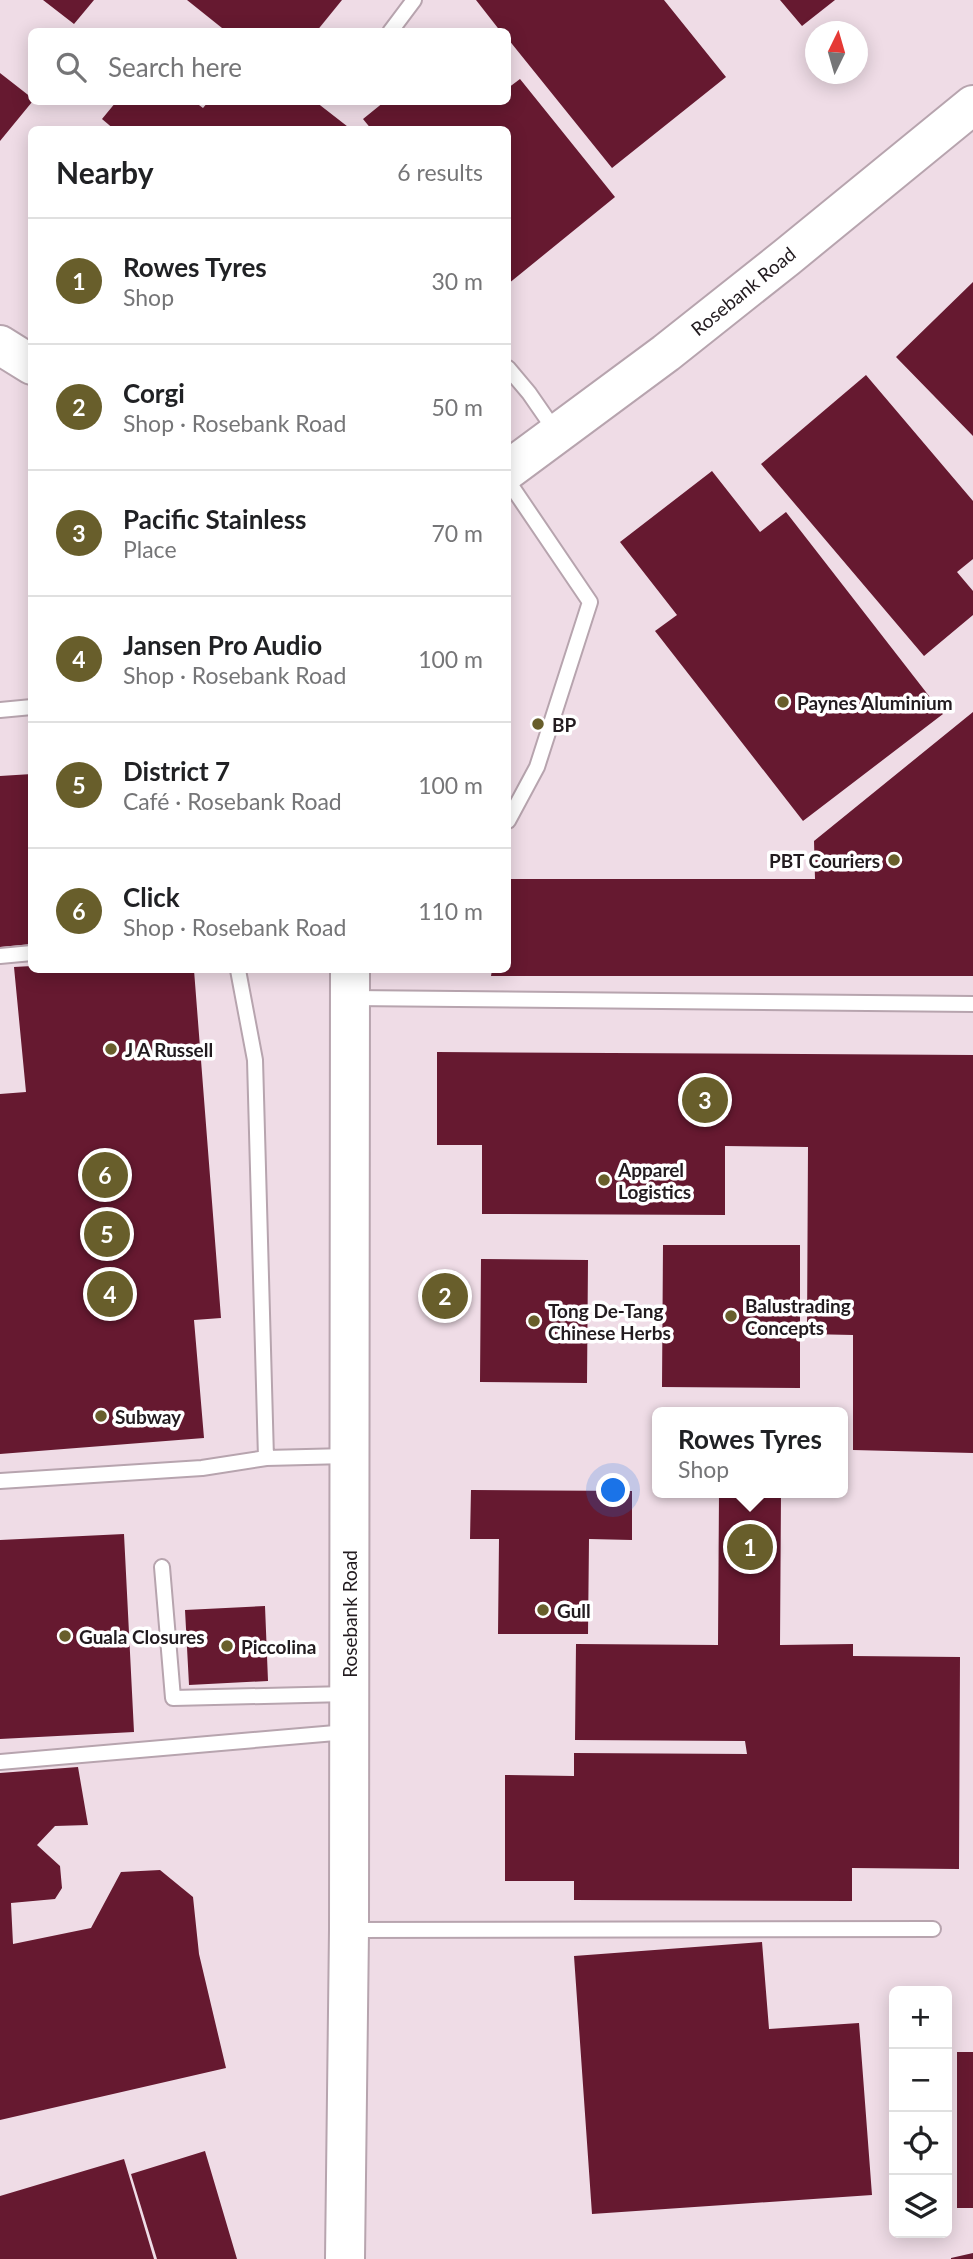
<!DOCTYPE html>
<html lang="en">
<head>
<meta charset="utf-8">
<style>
	body { margin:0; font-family:Lato,sans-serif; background:#f6f6f6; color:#202124 }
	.controls { position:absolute; right:21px; bottom:21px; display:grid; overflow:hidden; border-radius:10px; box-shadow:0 4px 18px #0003 }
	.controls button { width:63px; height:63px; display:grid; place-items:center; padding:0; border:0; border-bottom:2px solid #e0e0e0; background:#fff; color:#202124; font:35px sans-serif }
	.compass { position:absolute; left:805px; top:21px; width:63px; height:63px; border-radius:50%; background:#fff; box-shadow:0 4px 18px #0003; rotate:5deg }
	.you { position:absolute; left:614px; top:1491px; width:24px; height:24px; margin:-18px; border:5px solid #fff; border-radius:50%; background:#1a73e8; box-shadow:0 0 0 10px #1a73e833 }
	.badge { display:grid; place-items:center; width:46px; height:46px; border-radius:50%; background:#685e2b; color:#fff; font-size:23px; font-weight:700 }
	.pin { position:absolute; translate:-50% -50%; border:4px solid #fff; box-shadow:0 2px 7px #0006 }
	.popup { position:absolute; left:652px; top:1407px; width:196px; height:91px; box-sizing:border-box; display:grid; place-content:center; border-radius:10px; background:#fff; filter:drop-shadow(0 2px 5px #0005); font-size:23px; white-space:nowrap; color:#757577 }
	.popup b { font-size:26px; color:#202124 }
	.popup::after { content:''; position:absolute; left:50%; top:100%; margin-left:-14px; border:14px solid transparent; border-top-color:#fff }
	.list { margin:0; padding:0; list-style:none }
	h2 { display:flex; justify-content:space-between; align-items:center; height:91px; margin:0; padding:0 28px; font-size:30px }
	h2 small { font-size:23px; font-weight:400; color:#757577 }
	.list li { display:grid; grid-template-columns:46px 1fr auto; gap:21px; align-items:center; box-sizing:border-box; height:126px; padding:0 28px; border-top:2px solid #e0e0e0 }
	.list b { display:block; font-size:26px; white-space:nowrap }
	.list p { margin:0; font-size:23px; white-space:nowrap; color:#757577 }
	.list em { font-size:23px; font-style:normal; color:#757577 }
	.icon { flex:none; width:38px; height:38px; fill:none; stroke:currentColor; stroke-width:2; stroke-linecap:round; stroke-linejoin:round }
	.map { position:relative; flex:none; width:973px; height:2259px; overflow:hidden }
	.search { position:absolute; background:#fff; box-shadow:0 4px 18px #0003; left:28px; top:28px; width:483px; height:77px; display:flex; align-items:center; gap:18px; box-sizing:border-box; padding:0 24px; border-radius:10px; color:#757577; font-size:26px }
	.panel { position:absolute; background:#fff; box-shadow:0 4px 18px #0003; left:28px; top:126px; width:483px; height:847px; border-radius:10px }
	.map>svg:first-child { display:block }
</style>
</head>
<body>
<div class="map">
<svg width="973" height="2259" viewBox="0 0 973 2259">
	<rect width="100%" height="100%" fill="#efdce6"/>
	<path fill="#661930" d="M43,0H94L74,24Z
		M187,0H342L316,32L260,30L227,32Z
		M476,0H664L726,77L612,168L508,39V32H501Z
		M780,0H835L802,26Z
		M0,73L32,98V102L0,141Z
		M520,79L615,197L508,284V130H372L363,119L384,102H508V88Z
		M116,102H195L203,108L208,102H316L352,130H115L102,119Z
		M973,282V436L896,357Z
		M866,375L973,501V559L957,572L973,591V615L924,656L761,464Z
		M712,471L760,532L786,512L943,714L803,821L655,631L677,615L620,542Z
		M973,712V976H491L492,970H508V879H815L814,841Z
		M32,774V944L0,947V776Z
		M32,966V970H194L221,1318L194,1320L204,1438L0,1454V1094L26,1092L14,967Z
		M437,1052L973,1055V1453L853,1450V1335L807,1334L808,1147L725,1146V1215L482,1214V1145H437Z
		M663,1245H800V1388L662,1387Z
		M481,1259L588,1260L587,1383L480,1382Z
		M451,1287V1304H440V1288Z
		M471,1490L632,1491V1540L589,1539L588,1634H498L499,1539H470Z
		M719,1493H781L780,1645L853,1644V1656L960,1657L959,1869L852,1868V1901L574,1900V1881H505V1775L574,1776V1753L747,1754L745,1741L575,1740L576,1644L718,1645Z
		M124,1534L134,1732L0,1739V1540Z
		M265,1606L268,1681L189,1685L185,1610Z
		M78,1767L88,1825L55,1826L37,1845L60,1866L62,1888L55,1899L11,1903L13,1944L91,1928L121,1872L160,1870L193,1897L199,1954L226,2068L0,2120V1773Z
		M762,1942L769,2029L859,2023L872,2195L592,2214L574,1956Z
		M957,2052H973V2208H957Z
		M205,2151L237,2259H157L131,2174Z
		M124,2159L154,2259H0V2196Z
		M973,2253V2259H951V2258Z"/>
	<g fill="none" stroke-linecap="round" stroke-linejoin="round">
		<g stroke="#b7a4ae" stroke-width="18">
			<path id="service" d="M390,32L414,0
				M508,368L529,393L556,432
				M508,481L590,602L537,767L508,821
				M0,710L32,707
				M0,956L32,953
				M238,970L255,1060L266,1458
				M352,998L973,1004
				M0,1481L202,1468L266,1458L347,1456
				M162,1567L173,1698L347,1694
				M0,1762L347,1732
				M349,1930L933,1929"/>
		</g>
		<g stroke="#b7a4ae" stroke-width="42">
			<path id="secondary" d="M0,345L32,365
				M508,470L666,353L787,257L973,105
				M345,2259L349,1930L350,970"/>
		</g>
		<use href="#service" stroke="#fff" stroke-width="14"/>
		<use href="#secondary" stroke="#fff" stroke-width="38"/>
	</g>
	<g fill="#685e2b" stroke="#fff" stroke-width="2.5">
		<circle cx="783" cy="702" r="7"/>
		<circle cx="538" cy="724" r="7"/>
		<circle cx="894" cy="860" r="7"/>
		<circle cx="111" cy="1049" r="7"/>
		<circle cx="604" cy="1180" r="7"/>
		<circle cx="731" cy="1316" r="7"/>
		<circle cx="534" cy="1321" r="7"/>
		<circle cx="101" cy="1416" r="7"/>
		<circle cx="543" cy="1610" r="7"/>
		<circle cx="65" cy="1636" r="7"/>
		<circle cx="227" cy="1646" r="7"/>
	</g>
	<g text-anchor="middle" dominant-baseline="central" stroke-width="7" stroke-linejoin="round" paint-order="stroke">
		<g font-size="19" fill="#221b1f" stroke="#fff">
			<text transform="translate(743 291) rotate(-39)">Rosebank Road</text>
			<text transform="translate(349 1614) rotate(-90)">Rosebank Road</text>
		</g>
		<g font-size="19" font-weight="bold" fill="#221b1f" stroke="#fff" text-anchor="start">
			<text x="797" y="702">Paynes Aluminium</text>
			<text x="552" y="724">BP</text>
			<text x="880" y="860" text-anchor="end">PBT Couriers</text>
			<text x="125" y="1049">J A Russell</text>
			<text x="618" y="1169">Apparel<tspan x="618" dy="22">Logistics</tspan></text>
			<text x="745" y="1305">Balustrading<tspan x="745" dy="22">Concepts</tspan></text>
			<text x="548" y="1310">Tong De-Tang<tspan x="548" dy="22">Chinese Herbs</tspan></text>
			<text x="115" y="1416">Subway</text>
			<text x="557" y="1610">Gull</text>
			<text x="79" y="1636">Guala Closures</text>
			<text x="241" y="1646">Piccolina</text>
		</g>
	</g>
</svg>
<div class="controls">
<button>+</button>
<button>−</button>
<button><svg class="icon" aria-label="locate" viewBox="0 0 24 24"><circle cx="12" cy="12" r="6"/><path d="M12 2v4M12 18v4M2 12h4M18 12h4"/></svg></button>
<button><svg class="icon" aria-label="layers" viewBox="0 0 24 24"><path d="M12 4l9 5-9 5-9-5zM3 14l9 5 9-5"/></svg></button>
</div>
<svg class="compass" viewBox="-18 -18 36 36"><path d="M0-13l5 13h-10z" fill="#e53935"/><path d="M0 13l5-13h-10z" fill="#757577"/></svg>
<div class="you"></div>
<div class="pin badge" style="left:750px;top:1547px">1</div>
<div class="popup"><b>Rowes Tyres</b>Shop</div>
<div class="pin badge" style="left:445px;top:1296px">2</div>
<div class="pin badge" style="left:705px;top:1100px">3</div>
<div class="pin badge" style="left:110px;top:1294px">4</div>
<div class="pin badge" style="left:107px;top:1234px">5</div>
<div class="pin badge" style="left:105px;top:1175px">6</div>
<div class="search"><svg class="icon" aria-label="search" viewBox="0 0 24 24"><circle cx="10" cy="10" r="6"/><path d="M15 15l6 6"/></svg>Search here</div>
<section class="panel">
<h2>Nearby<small>6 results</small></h2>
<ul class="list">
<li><span class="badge">1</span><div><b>Rowes Tyres</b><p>Shop</p></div><em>30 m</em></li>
<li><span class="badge">2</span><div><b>Corgi</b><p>Shop · Rosebank Road</p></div><em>50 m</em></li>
<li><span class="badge">3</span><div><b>Pacific Stainless</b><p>Place</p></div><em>70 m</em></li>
<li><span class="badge">4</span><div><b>Jansen Pro Audio</b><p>Shop · Rosebank Road</p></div><em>100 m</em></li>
<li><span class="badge">5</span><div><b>District 7</b><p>Café · Rosebank Road</p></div><em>100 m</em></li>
<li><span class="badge">6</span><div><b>Click</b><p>Shop · Rosebank Road</p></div><em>110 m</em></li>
</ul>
</section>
</div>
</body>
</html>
